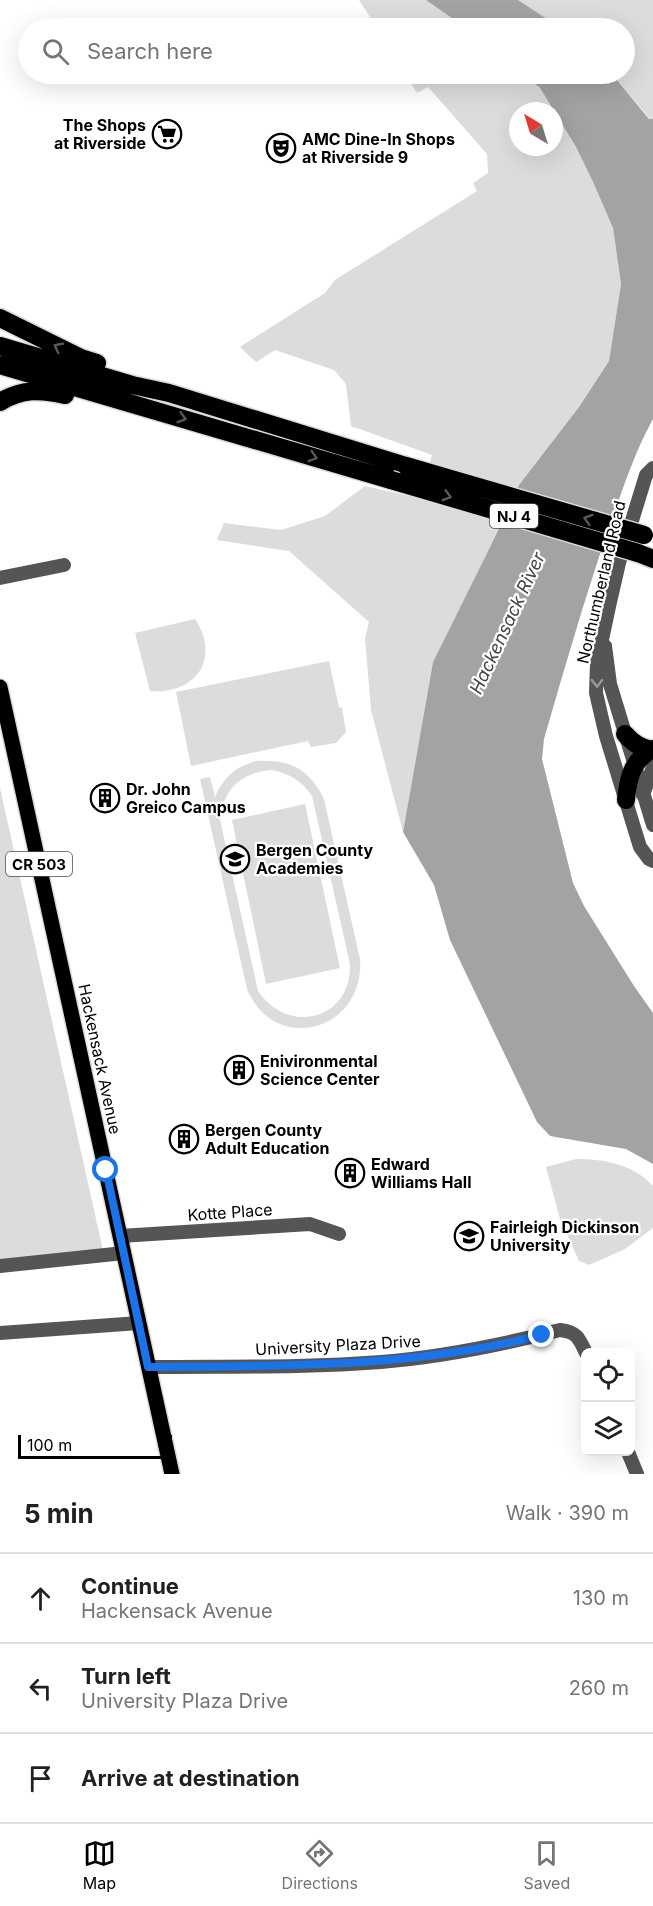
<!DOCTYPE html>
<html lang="en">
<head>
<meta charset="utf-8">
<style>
	body { margin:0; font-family:Inter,sans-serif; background:#f2f2f2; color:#202124 }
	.controls { position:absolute; right:18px; bottom:18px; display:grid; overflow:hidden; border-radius:9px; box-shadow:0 6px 24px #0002 }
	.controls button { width:54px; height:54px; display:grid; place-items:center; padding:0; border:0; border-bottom:2px solid #e0e0e0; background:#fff; color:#202124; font:30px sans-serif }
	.compass { position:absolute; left:509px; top:102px; width:54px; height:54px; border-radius:50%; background:#fff; box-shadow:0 6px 24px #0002; rotate:322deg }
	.scale { position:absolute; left:18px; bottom:15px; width:154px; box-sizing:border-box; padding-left:6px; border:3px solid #000; border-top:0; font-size:16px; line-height:21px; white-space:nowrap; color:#000; -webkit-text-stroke:4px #fff; paint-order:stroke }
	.stop { position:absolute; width:18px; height:18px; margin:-14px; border:4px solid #1a73e8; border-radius:50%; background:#fff }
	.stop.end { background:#1a73e8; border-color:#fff; box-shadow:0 2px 6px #0008 }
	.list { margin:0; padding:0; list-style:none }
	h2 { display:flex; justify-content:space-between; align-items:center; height:78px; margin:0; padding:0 24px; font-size:26px }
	h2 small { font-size:20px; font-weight:400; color:#757577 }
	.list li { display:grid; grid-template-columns:39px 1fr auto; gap:18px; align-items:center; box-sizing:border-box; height:90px; padding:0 24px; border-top:2px solid #e0e0e0 }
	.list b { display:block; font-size:22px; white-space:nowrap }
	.list p { margin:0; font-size:20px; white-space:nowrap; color:#757577 }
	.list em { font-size:20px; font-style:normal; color:#757577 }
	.icon { flex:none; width:33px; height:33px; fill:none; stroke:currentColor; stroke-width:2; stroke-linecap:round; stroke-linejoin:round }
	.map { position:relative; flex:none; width:653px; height:1474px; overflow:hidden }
	.search { position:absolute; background:#fff; box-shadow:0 6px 24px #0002; left:18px; right:18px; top:18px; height:66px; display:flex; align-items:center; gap:15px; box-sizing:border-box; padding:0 21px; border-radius:33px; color:#757577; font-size:22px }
	.sheet { height:348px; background:#fff }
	nav { display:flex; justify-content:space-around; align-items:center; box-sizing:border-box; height:84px; border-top:2px solid #e0e0e0; background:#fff; font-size:16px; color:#757577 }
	nav a { display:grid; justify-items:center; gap:3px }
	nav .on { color:#000 }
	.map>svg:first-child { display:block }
</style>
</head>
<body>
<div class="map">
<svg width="653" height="1474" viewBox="0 0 653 1474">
	<rect width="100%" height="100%" fill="#fff"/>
	<path fill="#dcdcdc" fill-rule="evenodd" d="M359,0H426L466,28H377Z
		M518,0H653V119H650L612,74H624V28H561Z
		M405,74H523L540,88L576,147L593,182L613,228L621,284L609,361L579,407L519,485L494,539L433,662L403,832L371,710L365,638L369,622L289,551L217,540L224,523L281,530L325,516L365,486L418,498L432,455L351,426L346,384L334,370L275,350L256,362L240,347L325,293L335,280L477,191L473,183L488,173L487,154L428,87L417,93ZM518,111H554V147H518Z
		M195,619C221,658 196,695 150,691L135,633Z
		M329,661L339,707L342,708L346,732L336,743L311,747L308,741L191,766L176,692Z
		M256,761C289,759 309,768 324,799L360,959C365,1031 275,1056 247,989L200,779L210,777L215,797C224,777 235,767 256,761ZM271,770C289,773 302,781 312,796L350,964C352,1020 288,1036 258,991L220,820C223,790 240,773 271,770Z
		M0,788L104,1255L0,1263Z
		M305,804L340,968L266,984L232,820Z
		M576,1159C604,1159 633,1164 653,1186V1228L625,1249L589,1265L579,1261L560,1219L546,1167Z"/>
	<path fill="#a3a3a3" d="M426,0H518L561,28H466Z
		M523,74H612L649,119H653V419C633,455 621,495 607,533C584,601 564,670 544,739L542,759L573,883L584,906L634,986L653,1013V1164L626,1149L550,1136L537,1122L450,940L434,885L403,832L433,662L494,539L519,485L579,407L609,361L621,284L613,228L593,182L576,147L540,88Z"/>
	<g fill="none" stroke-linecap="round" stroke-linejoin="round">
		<g stroke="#dbdbdb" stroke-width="18">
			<path id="major" d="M0,687L172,1474"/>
		</g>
		<g stroke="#dbdbdb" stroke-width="21">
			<path id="highway" d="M0,318L81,358L97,363
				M0,346L132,385L169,393L406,466
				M0,365L391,480
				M0,402C21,389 41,389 65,395
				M638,553L653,559
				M625,734C633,743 639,747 651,750
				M626,800C628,778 632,760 653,749"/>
		</g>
		<path stroke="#555" stroke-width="14" d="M653,468L646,475L619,563L610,602L597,663L596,693L606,736L640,847L649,859L653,861
			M0,578L64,565
			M605,646L610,684L653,825
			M643,795L653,767
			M120,1236L310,1224L339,1234
			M0,1266L124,1253
			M0,1333L139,1323
			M149,1367C226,1366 304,1368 381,1362C441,1357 501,1345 560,1330C577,1332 579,1338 586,1353
			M628,1452L637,1474"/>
		<use href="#major" stroke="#000" stroke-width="15"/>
		<use href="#highway" stroke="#000" stroke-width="18"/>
		<g stroke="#dbdbdb" stroke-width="21" stroke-linecap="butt">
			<path id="highway-bridge" d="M406,466L644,535
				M391,480L638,553"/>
		</g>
		<use href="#highway-bridge" stroke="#000" stroke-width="18"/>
	</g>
	<defs><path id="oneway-chevron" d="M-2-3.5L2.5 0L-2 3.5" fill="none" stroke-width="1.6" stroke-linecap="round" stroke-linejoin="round" transform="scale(1.5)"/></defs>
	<g stroke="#595959">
		<use href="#oneway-chevron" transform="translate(58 347) rotate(-153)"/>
		<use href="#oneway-chevron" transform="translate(182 418) rotate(16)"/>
		<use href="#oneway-chevron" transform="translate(313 457) rotate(17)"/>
		<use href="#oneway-chevron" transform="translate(447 496) rotate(16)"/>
		<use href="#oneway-chevron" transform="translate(588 519) rotate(-164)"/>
	</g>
	<use stroke="#999" href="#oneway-chevron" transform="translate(597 683) rotate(90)"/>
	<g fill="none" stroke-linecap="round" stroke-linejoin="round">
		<path stroke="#1a73e8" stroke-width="8" d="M106,1170L148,1367C282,1366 412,1368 542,1335"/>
	</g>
	<defs>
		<g id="supermarket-ring" transform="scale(1.5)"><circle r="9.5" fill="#fff" stroke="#000" stroke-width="1.5"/><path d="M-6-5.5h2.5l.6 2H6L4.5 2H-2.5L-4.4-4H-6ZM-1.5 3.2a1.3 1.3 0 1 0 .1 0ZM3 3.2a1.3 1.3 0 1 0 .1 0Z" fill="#000"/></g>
		<g id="theatre-ring" transform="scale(1.5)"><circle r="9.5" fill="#fff" stroke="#000" stroke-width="1.5"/><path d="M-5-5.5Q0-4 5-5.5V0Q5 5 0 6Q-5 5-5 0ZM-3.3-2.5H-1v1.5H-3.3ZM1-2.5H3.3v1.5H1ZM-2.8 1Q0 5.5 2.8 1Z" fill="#000"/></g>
		<g id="building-ring" transform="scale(1.5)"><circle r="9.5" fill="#fff" stroke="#000" stroke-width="1.5"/><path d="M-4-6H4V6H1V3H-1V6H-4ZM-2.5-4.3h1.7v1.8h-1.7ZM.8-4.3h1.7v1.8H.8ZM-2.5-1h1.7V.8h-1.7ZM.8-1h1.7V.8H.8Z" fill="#000"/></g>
		<g id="school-ring" transform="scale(1.5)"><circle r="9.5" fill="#fff" stroke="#000" stroke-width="1.5"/><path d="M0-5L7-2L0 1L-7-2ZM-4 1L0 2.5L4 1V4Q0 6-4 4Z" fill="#000"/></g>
		<g id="university-ring" transform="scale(1.5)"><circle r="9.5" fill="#fff" stroke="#000" stroke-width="1.5"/><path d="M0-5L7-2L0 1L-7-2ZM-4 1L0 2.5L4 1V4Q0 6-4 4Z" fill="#000"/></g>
	</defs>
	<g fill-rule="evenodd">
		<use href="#supermarket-ring" x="167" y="134"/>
		<use href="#theatre-ring" x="281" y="148"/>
		<use href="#building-ring" x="105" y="798"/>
		<use href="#school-ring" x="235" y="859"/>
		<use href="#building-ring" x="239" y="1070"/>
		<use href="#building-ring" x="184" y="1139"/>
		<use href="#building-ring" x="350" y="1173"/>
		<use href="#university-ring" x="469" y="1236"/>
	</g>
	<g text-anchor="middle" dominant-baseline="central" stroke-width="4.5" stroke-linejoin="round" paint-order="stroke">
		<g fill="#fff" stroke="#4c4c4c" stroke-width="1.5">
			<rect x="490" y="504" width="48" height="24" rx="4.5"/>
			<rect x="6" y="852" width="66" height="24" rx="4.5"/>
		</g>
		<g font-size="15" font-weight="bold" fill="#000">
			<text x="514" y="516">NJ 4</text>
			<text x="39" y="864">CR 503</text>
		</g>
		<g font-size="16" font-weight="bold" fill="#000" stroke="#fff" text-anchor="start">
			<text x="146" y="125" text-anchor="end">The Shops<tspan x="146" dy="18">at Riverside</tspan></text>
			<text x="302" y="139">AMC Dine-In Shops<tspan x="302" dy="18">at Riverside 9</tspan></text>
			<text x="126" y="789">Dr. John<tspan x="126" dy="18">Greico Campus</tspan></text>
			<text x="256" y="850">Bergen County<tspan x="256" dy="18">Academies</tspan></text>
			<text x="260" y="1061">Enivironmental<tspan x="260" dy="18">Science Center</tspan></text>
			<text x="205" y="1130">Bergen County<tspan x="205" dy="18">Adult Education</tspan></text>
			<text x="371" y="1164">Edward<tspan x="371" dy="18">Williams Hall</tspan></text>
			<text x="490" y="1227">Fairleigh Dickinson<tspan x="490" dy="18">University</tspan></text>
		</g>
		<g font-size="16" fill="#000" stroke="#fff">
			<text transform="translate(601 582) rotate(-77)">Northumberland Road</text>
			<text transform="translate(100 1059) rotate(78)">Hackensack Avenue</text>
			<text transform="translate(230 1212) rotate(-4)">Kotte Place</text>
			<text transform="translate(338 1345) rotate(-3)">University Plaza Drive</text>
		</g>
		<g font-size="18" font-style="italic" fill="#444" stroke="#fff">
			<text transform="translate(507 623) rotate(-65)">Hackensack River</text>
		</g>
	</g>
</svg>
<div class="controls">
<button><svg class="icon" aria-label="locate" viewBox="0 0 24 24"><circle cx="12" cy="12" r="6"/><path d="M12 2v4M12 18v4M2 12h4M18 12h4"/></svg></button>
<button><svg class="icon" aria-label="layers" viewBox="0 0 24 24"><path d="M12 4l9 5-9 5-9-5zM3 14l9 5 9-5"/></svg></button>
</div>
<svg class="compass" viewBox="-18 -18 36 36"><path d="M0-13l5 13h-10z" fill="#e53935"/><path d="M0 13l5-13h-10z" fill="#757577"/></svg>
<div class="scale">100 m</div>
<div class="stop" style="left:106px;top:1170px"></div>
<div class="stop end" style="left:542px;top:1335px"></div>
<div class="search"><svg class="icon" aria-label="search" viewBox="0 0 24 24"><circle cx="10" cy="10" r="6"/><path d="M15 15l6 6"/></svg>Search here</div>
</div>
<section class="sheet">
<h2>5 min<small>Walk · 390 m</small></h2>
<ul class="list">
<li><svg class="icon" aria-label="ahead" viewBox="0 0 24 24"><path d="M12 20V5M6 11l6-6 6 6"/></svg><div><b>Continue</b><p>Hackensack Avenue</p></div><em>130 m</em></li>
<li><svg class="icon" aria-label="left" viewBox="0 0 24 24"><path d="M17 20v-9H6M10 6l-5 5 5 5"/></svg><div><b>Turn left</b><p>University Plaza Drive</p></div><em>260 m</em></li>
<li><svg class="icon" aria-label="arrive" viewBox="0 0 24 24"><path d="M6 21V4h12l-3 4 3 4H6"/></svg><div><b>Arrive at destination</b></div></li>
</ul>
</section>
<nav>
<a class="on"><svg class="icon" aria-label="map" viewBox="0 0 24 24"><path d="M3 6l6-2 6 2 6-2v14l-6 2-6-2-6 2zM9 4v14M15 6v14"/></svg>Map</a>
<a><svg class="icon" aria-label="directions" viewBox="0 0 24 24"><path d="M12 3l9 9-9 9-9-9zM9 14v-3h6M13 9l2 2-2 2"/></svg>Directions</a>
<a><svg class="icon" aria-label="saved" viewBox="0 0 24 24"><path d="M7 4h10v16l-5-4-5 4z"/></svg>Saved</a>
</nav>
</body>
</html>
